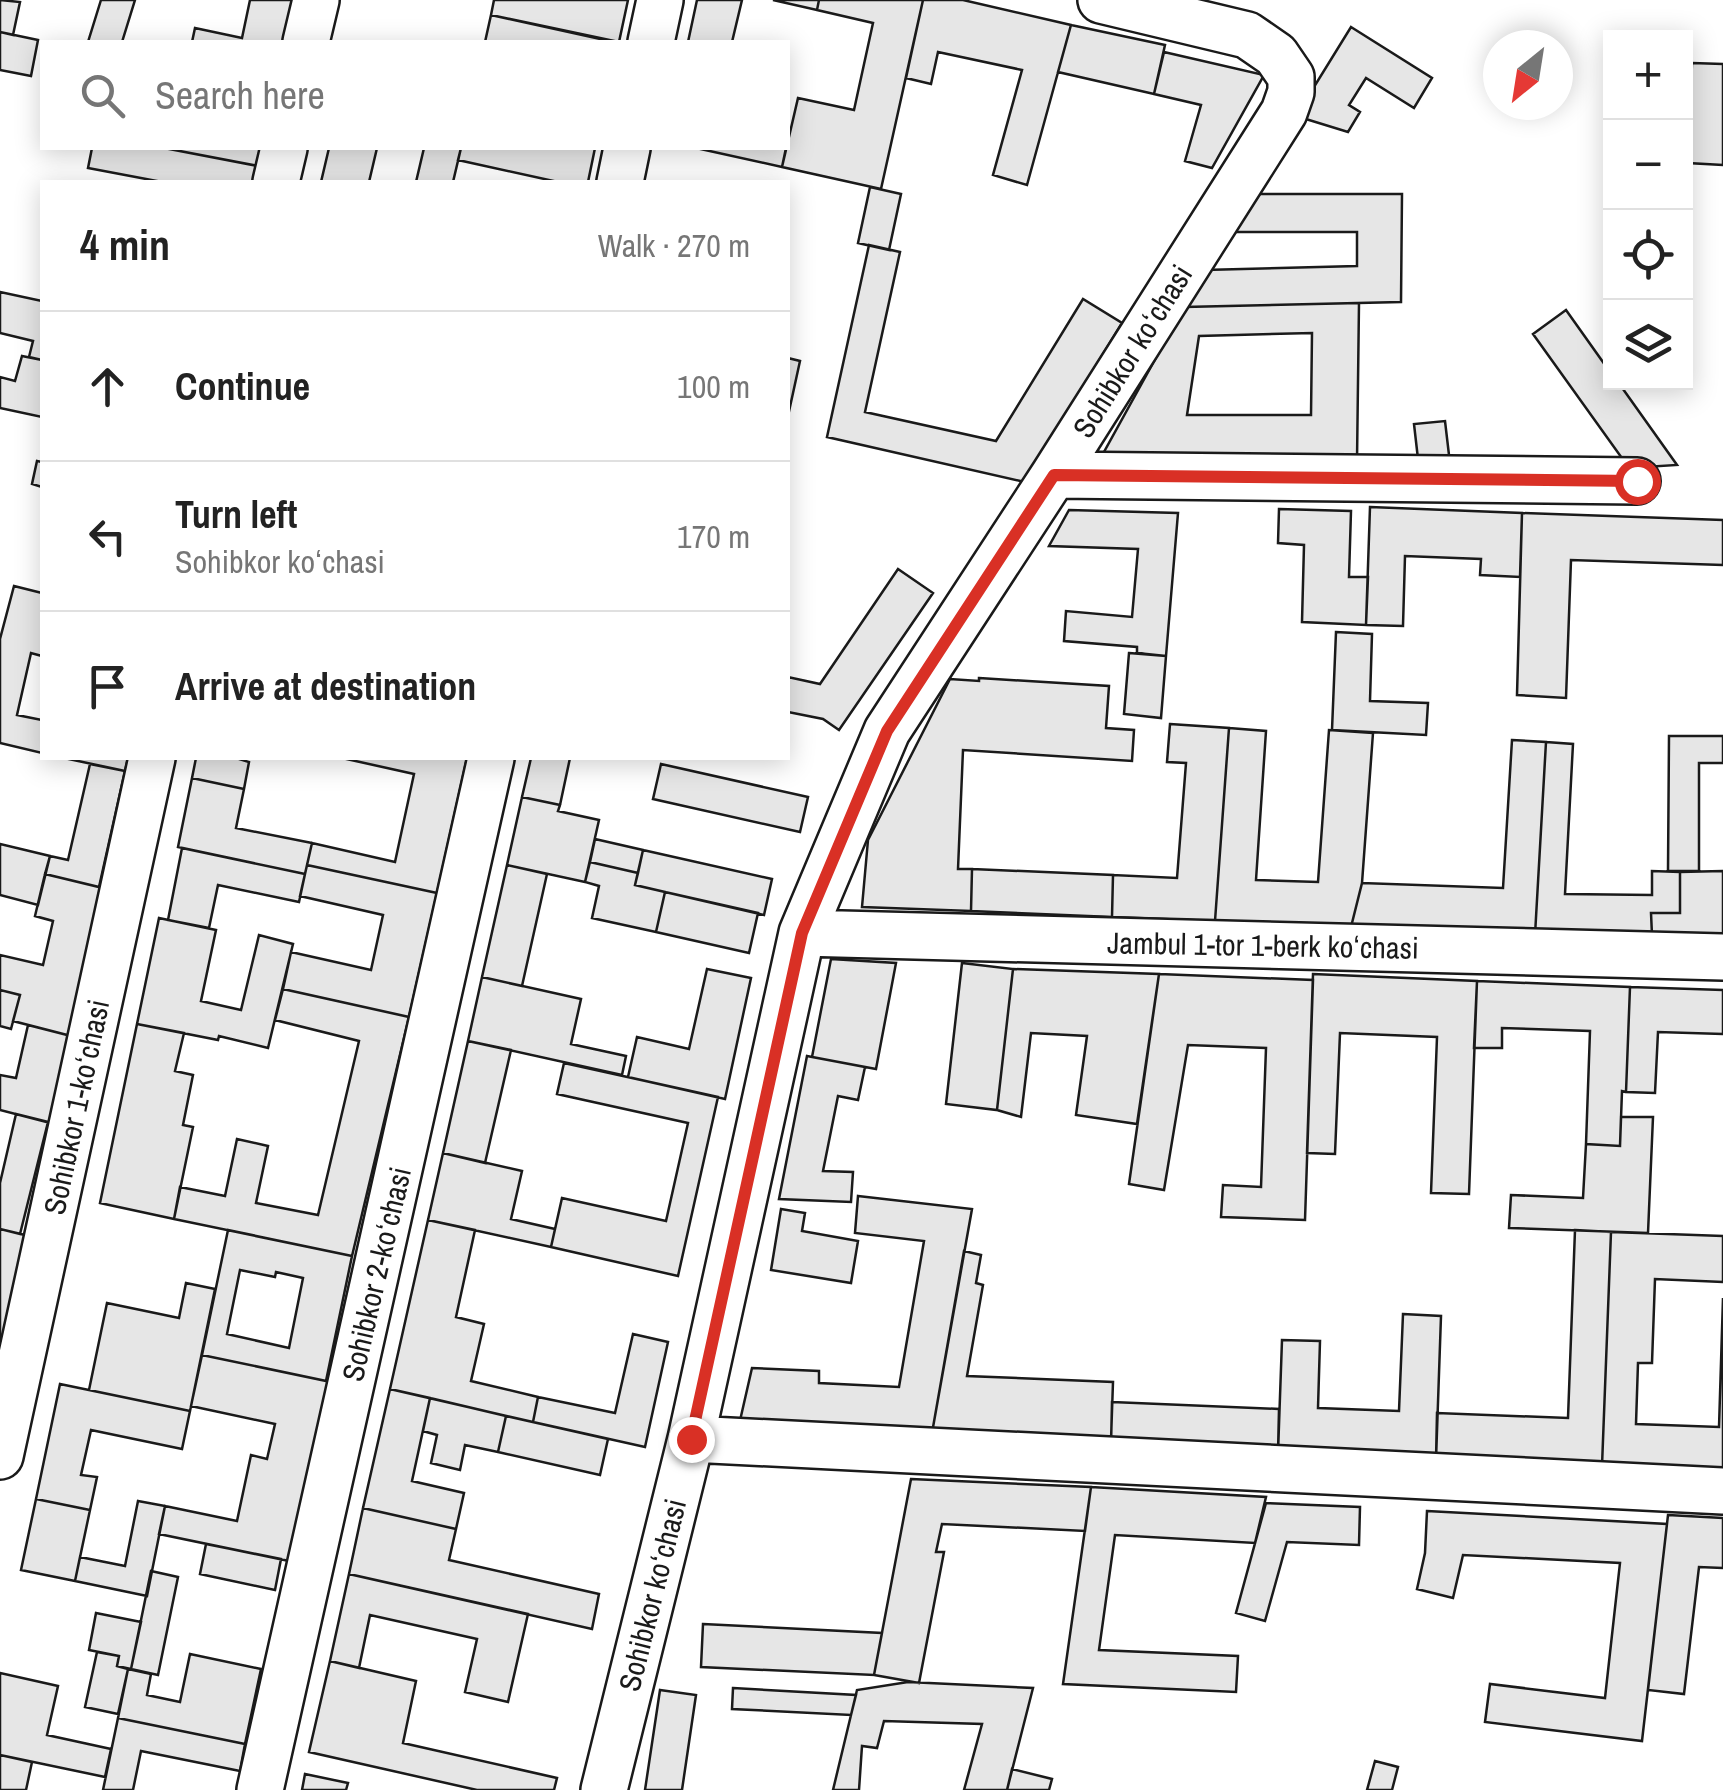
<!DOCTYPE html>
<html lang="en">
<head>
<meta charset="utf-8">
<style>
	body { margin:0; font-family:"Archivo Narrow",sans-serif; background:#f6f6f6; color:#222 }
	.controls { position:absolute; right:30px; top:30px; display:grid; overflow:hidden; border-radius:0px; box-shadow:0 5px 25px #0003 }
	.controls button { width:90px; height:90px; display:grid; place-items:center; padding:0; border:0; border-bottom:2px solid #e0e0e0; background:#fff; color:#222; font:50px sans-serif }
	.compass { position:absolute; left:1483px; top:30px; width:90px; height:90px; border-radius:50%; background:#fff; box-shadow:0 5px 25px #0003; rotate:210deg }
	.stop { position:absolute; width:30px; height:30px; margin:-22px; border:8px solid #d93025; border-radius:50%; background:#fff }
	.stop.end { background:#d93025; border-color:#fff; box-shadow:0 2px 10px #0008 }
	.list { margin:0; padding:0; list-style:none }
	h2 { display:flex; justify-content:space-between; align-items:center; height:130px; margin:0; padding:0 40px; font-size:42px }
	h2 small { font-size:32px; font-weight:400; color:#767676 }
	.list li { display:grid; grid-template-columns:65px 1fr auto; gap:30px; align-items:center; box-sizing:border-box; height:150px; padding:0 40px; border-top:2px solid #e0e0e0 }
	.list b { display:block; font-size:38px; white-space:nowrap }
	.list p { margin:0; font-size:32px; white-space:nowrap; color:#767676 }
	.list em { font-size:32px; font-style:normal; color:#767676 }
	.icon { flex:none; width:55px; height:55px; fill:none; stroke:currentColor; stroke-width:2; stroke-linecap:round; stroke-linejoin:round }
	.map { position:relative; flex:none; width:1723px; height:1790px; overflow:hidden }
	.search { position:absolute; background:#fff; box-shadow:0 5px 25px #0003; left:40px; top:40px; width:750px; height:110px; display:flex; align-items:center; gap:25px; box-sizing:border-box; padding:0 35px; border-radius:0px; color:#767676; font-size:38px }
	.panel { position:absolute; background:#fff; box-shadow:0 5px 25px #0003; left:40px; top:180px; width:750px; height:580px; border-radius:0px }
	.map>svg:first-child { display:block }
</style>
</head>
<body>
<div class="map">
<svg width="1723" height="1790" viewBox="0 0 1723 1790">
	<rect width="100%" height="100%" fill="#fff"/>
	<path fill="#e6e6e6" stroke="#1a1a1a" stroke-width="2.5" fill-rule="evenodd" d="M0,0L20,2L13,35L0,32Z
		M101,0H135L122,42H88Z
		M250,0H296L288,42H192L195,28L242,38Z
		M494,0H628L619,42L491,15Z
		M697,0H742L732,42H688Z
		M773,0H819L817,10Z
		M819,0H923L881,189L782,167L798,98L854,110L873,23L817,10Z
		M923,0H963L1071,25L1027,185L993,175L1022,70L938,52L931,84L906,78Z
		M491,15L614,42H485Z
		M1071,25L1165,45L1154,94L1058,72Z
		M1351,27L1432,78L1414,108L1366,78L1349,105L1360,112L1348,132L1296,116Z
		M0,32L38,40L31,76L0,70Z
		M1164,52L1264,75L1212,168L1185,161L1201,105L1154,94Z
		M1692,63L1723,64V165L1688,163Z
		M92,148H164L258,166L254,182H162L88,168Z
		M164,148H262L258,166Z
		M329,148H377L369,182H321Z
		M424,148H461L453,182H416Z
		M461,148H595L588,182H558L458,160Z
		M696,148H786L782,167Z
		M870,187L901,194L889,250L858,243Z
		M1252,194H1402L1401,302L1184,307L1204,270L1357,266V232H1228Z
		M869,245L900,252L865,412L996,441L1083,299L1122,323L1025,482L827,437Z
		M0,292L42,301V360L29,357L33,341L0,333Z
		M1359,303L1357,461H1099L1184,307ZM1312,333L1311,415H1187L1199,336Z
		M1566,310L1610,372V382H1618L1677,465L1629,468L1533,334Z
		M22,356L42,360V417L0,408V377L15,381Z
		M788,358L800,361L788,416Z
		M1445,421L1449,455L1418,459L1414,424Z
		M37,461L42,462V487L32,484Z
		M1370,507L1522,513L1520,577L1480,575L1481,559L1405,556L1403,626L1366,625Z
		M1279,509L1351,511L1349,577H1368L1366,625L1302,622L1304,545L1278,543Z
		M1069,510L1178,513L1166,656L1137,653V647L1064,641L1066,611L1132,617L1138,549L1049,546Z
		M1522,513L1723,520V565L1571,560L1566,698L1517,695Z
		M898,569L933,593L839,730L823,719L788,712V677L820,684Z
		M14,586L42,593V656L31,653L17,715L42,720V753L0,743V639Z
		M1336,632L1372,634L1370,701L1428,703L1426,735L1332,730Z
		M1129,653L1166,656L1161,718L1124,714Z
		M979,678L1109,686L1106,728L1134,730L1132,761L963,750L958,869H972L971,911L862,907L868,840L950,679L979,681Z
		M1170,724L1229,728L1215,921L1112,917L1113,875L1177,878L1186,763L1167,762Z
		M1229,728L1266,731L1256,880L1318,882L1329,730L1373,733L1362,883L1351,927L1215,921Z
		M1669,736H1723V763H1699V871H1668Z
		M1512,740L1546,742L1535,935L1351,927L1362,883L1503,888Z
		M1546,742L1573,744L1565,894L1652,895V871L1680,872V913H1651L1652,935H1535Z
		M64,758H128L125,771Z
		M196,758H236L249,762L244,789L192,778Z
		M342,758H467L437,893L307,865L312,843L395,862L414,774Z
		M531,758H570L560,805L522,797Z
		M90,764L125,771L99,887L45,874L50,856L68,860Z
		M661,764L808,797L800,832L653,799Z
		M192,778L244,789L236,828L312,843L305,874L178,847Z
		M522,797L560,805L558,811L599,820L585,882L507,865Z
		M595,839L643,850L638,873L590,862Z
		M0,844L50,856L38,905L0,895Z
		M182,848L305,874L299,902L218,885L209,928L168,920Z
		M643,850L772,879L764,915L635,885Z
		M590,862L638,873L635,885L665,892L656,932L592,918L599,886L585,882Z
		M307,865L437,893L409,1017L283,989L291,952L371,970L383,915L300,896Z
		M507,865L547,874L522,986L482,977Z
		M972,869L1113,875L1112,917L971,911Z
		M1723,871V936L1652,935L1651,913H1680V872Z
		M45,874L111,890L75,1037L13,1021L20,995L0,990V955L43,965L53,921L35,916Z
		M665,892L758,913L749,953L656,932Z
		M159,918L216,930L201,1001L241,1010L259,935L293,944L268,1048L219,1036L218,1040L137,1024Z
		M831,959L896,963L876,1069L812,1057Z
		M962,963L1013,969L997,1110L946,1104Z
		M707,969L751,978L725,1099L628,1077L637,1037L689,1049Z
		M1013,969L1159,974L1137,1124L1076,1115L1087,1036L1031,1033L1021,1117L997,1110Z
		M1159,974L1313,980L1305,1220L1221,1217L1223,1185L1261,1187L1266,1048L1188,1045L1164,1190L1129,1184Z
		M1313,974L1477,981L1469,1194L1431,1193L1437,1037L1340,1033L1335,1154L1307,1153Z
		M482,977L581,999L571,1044L626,1056L622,1075L468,1041Z
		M1477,981L1630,987L1626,1092L1622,1091L1620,1146L1586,1144L1590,1031L1502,1028V1048H1474Z
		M1630,987L1723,990V1034L1658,1032L1655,1093L1626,1092Z
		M283,989L409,1017L352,1256L174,1219L180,1187L225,1196L237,1139L268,1146L256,1203L318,1215L359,1041L275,1020Z
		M0,990L20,995L11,1029L0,1026Z
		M137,1024L184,1033L175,1071L193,1075L183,1125L193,1127L174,1219L100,1203Z
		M28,1025L75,1037L54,1124L0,1110V1075L16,1078Z
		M468,1041L511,1050L485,1163L443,1153Z
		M807,1056L865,1067L858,1100L838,1096L823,1171L853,1172L851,1202L779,1199Z
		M564,1063L718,1097L678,1276L551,1247L562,1198L666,1221L688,1123L557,1094Z
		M16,1114L48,1122L20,1234L0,1229V1183Z
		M1621,1117H1653L1648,1233L1509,1228L1511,1195L1583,1198L1586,1144L1620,1146Z
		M443,1153L522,1171L511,1219L555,1229L551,1247L428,1220Z
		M858,1196L972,1209L932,1433L739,1425L752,1368L819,1371V1383L899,1387L924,1241L855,1233Z
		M781,1209L805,1213L802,1231L858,1241L851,1283L771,1270Z
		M428,1220L475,1230L456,1317L484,1324L471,1381L538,1397L533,1422L390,1389Z
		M0,1229L29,1236L3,1342L0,1341Z
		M228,1230L352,1256L326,1381L202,1355ZM240,1270L275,1277L276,1272L303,1278L289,1348L227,1334Z
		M1575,1230L1611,1232L1602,1466L1436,1460L1437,1413L1568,1418Z
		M1611,1232L1723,1236V1282L1655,1279L1652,1363H1638L1636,1424L1719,1427L1723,1298V1471L1602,1466Z
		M964,1251L981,1255L976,1283L983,1285L967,1376L1113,1382L1111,1440L932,1433Z
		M186,1283L215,1289L190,1411L89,1390L107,1303L179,1318Z
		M1403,1314L1441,1316L1436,1460L1278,1453L1282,1340L1320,1341L1318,1408L1399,1411Z
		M633,1334L668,1342L645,1447L533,1422L538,1397L615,1413Z
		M202,1355L331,1382L289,1561L159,1534L165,1506L237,1521L251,1455L267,1459L275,1424L191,1406Z
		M60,1384L190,1411L182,1449L91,1430L81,1475L97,1477L90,1510L36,1499Z
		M390,1389L430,1398L412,1481L464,1493L456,1529L363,1508Z
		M430,1398L506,1416L498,1452L465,1445L460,1470L431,1463L437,1435L423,1431Z
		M1112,1402L1279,1409L1278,1453L1111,1446Z
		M506,1416L608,1439L600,1475L498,1452Z
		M911,1479L1091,1487L1085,1531L942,1524L936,1552H944L919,1683L874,1675Z
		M1091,1487L1266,1497L1255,1543L1115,1535L1099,1650L1238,1656L1236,1692L1063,1684Z
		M36,1499L90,1510L75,1581L21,1570Z
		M138,1501L165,1506L147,1596L75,1581L80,1557L125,1566Z
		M1266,1503L1360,1507L1359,1545L1287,1542L1265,1621L1236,1613Z
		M363,1508L456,1529L449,1560L599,1594L592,1629L349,1574Z
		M1427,1511L1667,1524L1642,1741L1485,1722L1490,1684L1605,1698L1620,1563L1463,1555L1453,1598L1417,1589L1425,1553Z
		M1668,1515L1723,1518V1568L1699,1567L1684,1694L1648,1690Z
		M206,1544L281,1559L275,1590L200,1574Z
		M151,1571L178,1577L158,1675L131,1669Z
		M349,1574L528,1614L508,1702L465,1692L477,1639L370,1615L359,1668L330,1661Z
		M96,1613L141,1622L131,1669L117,1666L119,1656L89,1650Z
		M703,1624L882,1633L874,1675L701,1667Z
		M97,1652L119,1656L117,1666L128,1669L118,1714L85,1707Z
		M190,1654L261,1669L245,1744L118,1718L128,1669L151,1674L147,1695L180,1702Z
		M330,1661L416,1681L403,1743L557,1778L554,1790H477L309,1752Z
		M0,1673L58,1686L47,1735L111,1749L105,1777L0,1755Z
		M908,1682L1033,1688L1007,1790H964L982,1724L884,1721L877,1748L862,1746L859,1790H833L857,1690Z
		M733,1688L856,1695L851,1715L732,1709Z
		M660,1690L696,1695L682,1790H645Z
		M118,1718L245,1744L240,1771L141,1751L133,1790H103Z
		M0,1755L32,1762L26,1790H0Z
		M1375,1761L1398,1767L1392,1790H1367Z
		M1012,1769L1052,1779L1049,1790H1007Z
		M305,1774L348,1783L346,1790H302Z"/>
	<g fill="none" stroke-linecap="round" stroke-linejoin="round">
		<g stroke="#1a1a1a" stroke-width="50">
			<path id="minor" d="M306,42L316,0
				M651,42L660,0
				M276,182L284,148
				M620,182L627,148
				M1054,475L1637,481
				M802,933L1723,957
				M691,1439L1723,1491
				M0,1456L152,758
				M260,1790L491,758
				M604,1790L691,1439L802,933L887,731L1054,475L1284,112L1291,92V77L1276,55L1247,35L1101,0"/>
		</g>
		<use href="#minor" stroke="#fff" stroke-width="45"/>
	</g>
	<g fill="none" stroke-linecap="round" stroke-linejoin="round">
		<path stroke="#d93025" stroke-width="12" d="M691,1439L802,933L887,731L1054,475L1637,481"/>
	</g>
	<g text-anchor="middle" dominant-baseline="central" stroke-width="8" stroke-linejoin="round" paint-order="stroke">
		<g font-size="30" fill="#1a1a1a" stroke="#fff">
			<text transform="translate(1132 351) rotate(-58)">Sohibkor koʻchasi</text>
			<text transform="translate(1263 945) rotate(1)">Jambul 1-tor 1-berk koʻchasi</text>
			<text transform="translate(76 1107) rotate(-78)">Sohibkor 1-koʻchasi</text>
			<text transform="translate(376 1274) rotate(-77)">Sohibkor 2-koʻchasi</text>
			<text transform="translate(652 1595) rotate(-76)">Sohibkor koʻchasi</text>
		</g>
	</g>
</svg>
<div class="controls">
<button>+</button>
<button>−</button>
<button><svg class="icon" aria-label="locate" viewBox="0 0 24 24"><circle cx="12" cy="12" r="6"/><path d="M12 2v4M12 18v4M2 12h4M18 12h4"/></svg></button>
<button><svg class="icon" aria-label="layers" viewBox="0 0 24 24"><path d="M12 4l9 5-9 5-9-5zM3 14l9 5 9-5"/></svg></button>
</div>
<svg class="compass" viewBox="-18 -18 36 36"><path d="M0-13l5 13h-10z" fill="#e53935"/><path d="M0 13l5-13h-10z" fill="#767676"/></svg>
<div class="stop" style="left:1637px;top:481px"></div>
<div class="stop end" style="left:691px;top:1439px"></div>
<div class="search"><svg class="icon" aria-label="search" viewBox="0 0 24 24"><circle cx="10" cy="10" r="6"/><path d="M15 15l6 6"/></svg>Search here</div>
<section class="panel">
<h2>4 min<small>Walk · 270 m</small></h2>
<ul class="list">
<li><svg class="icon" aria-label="ahead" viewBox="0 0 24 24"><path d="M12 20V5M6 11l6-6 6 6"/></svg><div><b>Continue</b></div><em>100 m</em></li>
<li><svg class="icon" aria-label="left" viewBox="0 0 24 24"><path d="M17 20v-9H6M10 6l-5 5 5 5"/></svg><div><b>Turn left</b><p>Sohibkor koʻchasi</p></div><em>170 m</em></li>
<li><svg class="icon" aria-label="arrive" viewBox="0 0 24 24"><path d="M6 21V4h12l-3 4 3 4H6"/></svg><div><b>Arrive at destination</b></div></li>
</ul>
</section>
</div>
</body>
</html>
